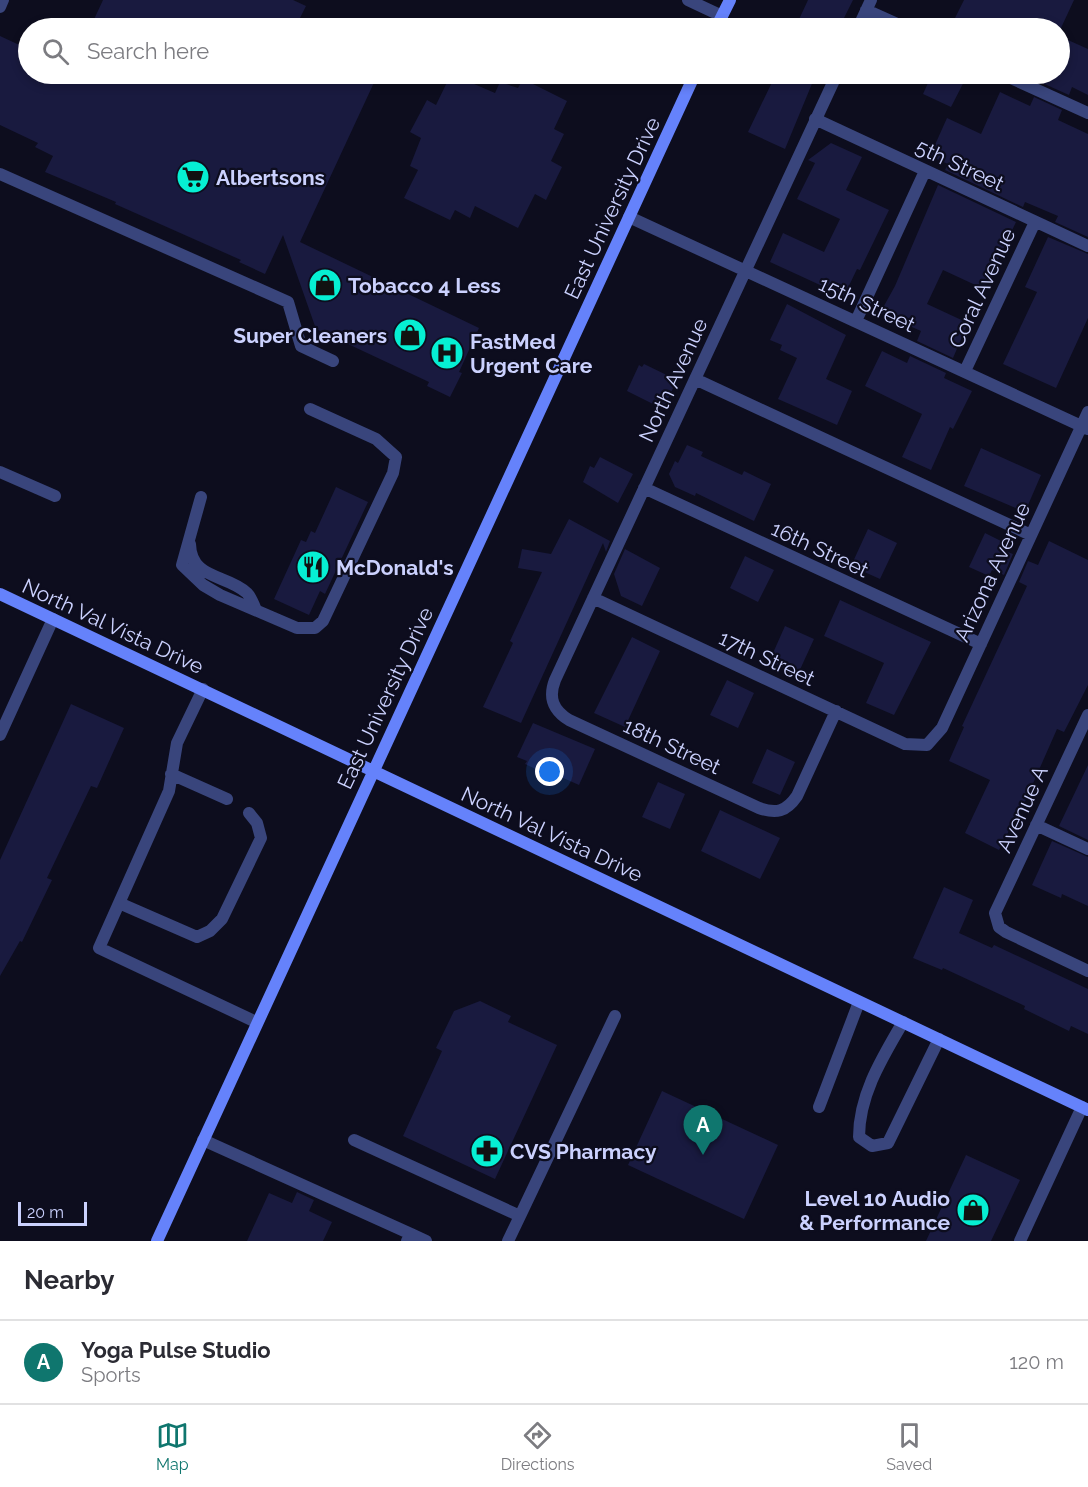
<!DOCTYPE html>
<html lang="en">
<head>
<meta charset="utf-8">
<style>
	body { margin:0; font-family:Raleway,sans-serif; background:#f7f7f7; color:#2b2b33 }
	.scale { position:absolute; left:18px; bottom:15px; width:69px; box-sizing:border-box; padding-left:6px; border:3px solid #cbd1fe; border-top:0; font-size:16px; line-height:21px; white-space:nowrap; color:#cbd1fe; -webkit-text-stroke:4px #0d0d1e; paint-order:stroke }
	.you { position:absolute; left:550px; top:772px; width:21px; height:21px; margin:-15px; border:4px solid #fff; border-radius:50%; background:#1a73e8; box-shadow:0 0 0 9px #1a73e833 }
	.badge { display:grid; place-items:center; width:39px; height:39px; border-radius:50%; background:#0f766e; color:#fff; font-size:20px; font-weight:700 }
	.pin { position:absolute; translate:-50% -50px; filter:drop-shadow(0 2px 3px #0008) }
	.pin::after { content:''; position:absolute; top:32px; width:21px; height:18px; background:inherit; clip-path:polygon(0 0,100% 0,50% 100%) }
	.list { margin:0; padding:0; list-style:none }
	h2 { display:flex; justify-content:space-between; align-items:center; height:78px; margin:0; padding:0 24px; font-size:26px }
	h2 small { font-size:20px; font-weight:400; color:#7c7c81 }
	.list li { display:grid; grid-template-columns:39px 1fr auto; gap:18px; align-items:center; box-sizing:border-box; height:84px; padding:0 24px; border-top:2px solid #e1e1e2 }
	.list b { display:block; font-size:22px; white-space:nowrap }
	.list p { margin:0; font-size:20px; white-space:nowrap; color:#7c7c81 }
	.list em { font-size:20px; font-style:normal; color:#7c7c81 }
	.icon { flex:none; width:33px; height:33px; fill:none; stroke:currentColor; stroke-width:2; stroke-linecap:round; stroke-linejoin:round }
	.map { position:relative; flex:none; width:1088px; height:1241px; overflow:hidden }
	.search { position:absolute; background:#fff; box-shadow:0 3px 9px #0003; left:18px; right:18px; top:18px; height:66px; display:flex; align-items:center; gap:15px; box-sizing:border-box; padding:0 21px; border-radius:33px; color:#7c7c81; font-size:22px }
	.sheet { height:162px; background:#fff }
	nav { display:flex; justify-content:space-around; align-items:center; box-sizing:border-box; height:84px; border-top:2px solid #e1e1e2; background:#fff; font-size:16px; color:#7c7c81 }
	nav a { display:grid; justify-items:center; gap:3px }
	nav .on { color:#0f766e }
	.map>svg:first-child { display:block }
</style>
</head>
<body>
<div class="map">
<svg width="1088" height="1241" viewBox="0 0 1088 1241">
	<rect width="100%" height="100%" fill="#0d0d1e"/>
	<path fill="#191a3f" d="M103,0H293L306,6L295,28H90Z
		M808,0H853L839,28H795Z
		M964,0H1074L1061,28H950Z
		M0,36L28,49V74H378L300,242L479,328L459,372L462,373L450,397L427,386L429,382L316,329L283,235L265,274L239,262L241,260L115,204L116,202L45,172L53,156L35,147L38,143L0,125Z
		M1059,36L1088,49V95L1072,87L1069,95L1040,82L1044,74H1059Z
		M451,74L495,93L500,82L518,88L523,79L567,101L554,129L564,134L551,161L562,167L546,200L535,194L518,228L475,206L470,218L455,210L450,220L404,198L418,170L410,166L421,138L410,132L427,100L436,105Z
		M776,74H816L785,149L748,132Z
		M932,74H968L951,107L923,94Z
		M1000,92L1030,106L1034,97L1062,110L1058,120L1088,134V237L1055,222L1058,216L1025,202L1023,207L945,170L948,164L930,156L947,118L981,134Z
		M831,143L862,157L846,190L889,210L860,270L857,269L844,296L770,262L783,233L824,252L840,219L797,199L815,163L808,160Z
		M938,185L1016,222L984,289L943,270L927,304L968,323L953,358L917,341L921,331L880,313L895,286Z
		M1048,237L1088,254V318L1056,388L1003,364L1037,292L1025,287Z
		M787,304L846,335L826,379L852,391L837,425L778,399L797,358L780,350L782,345L770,340Z
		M882,351L907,363L910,356L946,373L944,378L972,391L953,429L950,427L931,470L902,457L922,414L865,386Z
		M644,364L677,380L663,409L627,391L639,365L642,367Z
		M687,445L703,452L701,456L742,475L744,471L771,484L754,521L696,493L695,496L675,487L669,474L675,461L678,463Z
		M981,448L1041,475L1025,512L964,486Z
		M600,457L633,474L618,503L583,482L590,466L594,468Z
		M336,487L368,502L325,594L320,591L309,615L274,599L301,540L306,542L311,531L315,533Z
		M569,519L610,541L606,552L603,543L521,723L483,707L513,643L510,641L542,572L518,568L522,549L551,554Z
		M868,529L897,543L880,579L851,566Z
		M985,533L1003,542L1000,549L1013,554L1004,575L992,570L989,576L969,567Z
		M1049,541L1088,560V685L1064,732L1057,729L1016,822L1014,821L999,850L965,833L990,780L949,761L964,727L962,726L1027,586L1019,582L1028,561L1038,565Z
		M625,549L660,568L642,606L621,596L614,574Z
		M745,556L774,570L758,602L730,588Z
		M840,600L931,642L894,715L866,703L884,663L824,636Z
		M785,626L814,639L798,674L769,662Z
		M632,637L660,651L625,727L594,713Z
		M727,680L754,693L738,728L710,715Z
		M71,704L124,728L97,788L91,786L47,878L52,880L22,942L20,941L0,976V860Z
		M533,723L595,749L579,785L545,770L544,773L525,764L527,761L517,757Z
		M767,749L795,762L780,795L752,783Z
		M1088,765V840L1059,826Z
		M658,782L685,794L670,829L642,817Z
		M720,810L780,838L760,879L701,851Z
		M1052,841L1088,857V906L1062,894L1061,898L1032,885Z
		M944,887L973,900L959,933L992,948L994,945L1088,989V1034L1071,1026L1069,1031L1024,1009L1025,1006L943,968L942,970L913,958Z
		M480,1001L511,1016L508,1022L557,1045L495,1179L403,1136L442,1051L436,1048L454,1011Z
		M662,1091L778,1145L744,1219L628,1165Z
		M966,1155L1020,1180L991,1241H926Z
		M297,1192L314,1200L309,1211L332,1222L323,1241H247L269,1193L292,1203Z"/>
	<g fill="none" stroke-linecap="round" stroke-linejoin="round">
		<path stroke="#39457c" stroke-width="12" d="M688,0L722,16
			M0,7L3,0
			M866,10L906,28
			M858,28L871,0
			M1002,74L1088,113
			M815,119L1088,246
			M0,174L288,302L301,346L333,361
			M629,217L1088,429
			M856,321L925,171
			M965,371L1035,222
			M695,379L1031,535
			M0,472L55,496
			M644,488L981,644
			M201,497L182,565L203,585L220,595L297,628H315L323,621L393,473L396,457L376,439L310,409
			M190,544C191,580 227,574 247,593C251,597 254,605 256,610
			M593,598L905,744L927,745L942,728L1088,412
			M203,689L177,743L169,791L99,948L256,1022
			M836,711L797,796C786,812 776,814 759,808L569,720C553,710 548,698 555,680L837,74
			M1088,715L995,913L999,927L1006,932L1088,971
			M171,774L227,799
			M1036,825L1088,849
			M119,903L197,937L210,931L222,919L261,838L257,823L249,813
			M903,1022C882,1058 859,1095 859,1137L872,1146L888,1143L939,1039
			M819,1107L859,1002
			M203,1140L411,1234L407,1241
			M354,1140L520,1216L615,1016
			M411,1234L426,1241
			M508,1241L520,1216
			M1020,1241L1082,1107"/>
		<path stroke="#39457c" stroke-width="12" d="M0,735L53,619"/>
		<path stroke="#6582fb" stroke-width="12" d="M716,28L730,0
			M0,594L1088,1110
			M157,1241L695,74"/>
	</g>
	<defs>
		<g id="supermarket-disc" transform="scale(1.725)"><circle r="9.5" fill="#06efd3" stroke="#0d0d1e"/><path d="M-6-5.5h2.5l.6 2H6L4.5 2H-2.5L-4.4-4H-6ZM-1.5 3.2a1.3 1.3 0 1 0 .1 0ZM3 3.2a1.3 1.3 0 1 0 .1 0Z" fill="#111"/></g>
		<g id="shop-disc" transform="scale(1.725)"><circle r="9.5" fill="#06efd3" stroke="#0d0d1e"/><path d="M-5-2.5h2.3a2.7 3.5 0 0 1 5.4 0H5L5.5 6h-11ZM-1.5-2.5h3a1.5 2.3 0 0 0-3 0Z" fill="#111"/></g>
		<g id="hospital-disc" transform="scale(1.725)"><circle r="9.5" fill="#06efd3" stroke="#0d0d1e"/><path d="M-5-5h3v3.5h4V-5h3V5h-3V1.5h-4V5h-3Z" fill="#111"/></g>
		<g id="restaurant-disc" transform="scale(1.725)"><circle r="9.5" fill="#06efd3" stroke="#0d0d1e"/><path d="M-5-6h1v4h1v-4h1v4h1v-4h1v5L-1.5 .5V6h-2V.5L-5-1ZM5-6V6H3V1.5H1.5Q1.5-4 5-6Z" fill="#111"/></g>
		<g id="pharmacy-disc" transform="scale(1.725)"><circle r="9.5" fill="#06efd3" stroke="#0d0d1e"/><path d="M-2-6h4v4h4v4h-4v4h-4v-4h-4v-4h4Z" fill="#111"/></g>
	</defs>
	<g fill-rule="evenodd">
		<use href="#supermarket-disc" x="193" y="177"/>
		<use href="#shop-disc" x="325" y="285"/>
		<use href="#shop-disc" x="410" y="335"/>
		<use href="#hospital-disc" x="447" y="353"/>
		<use href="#restaurant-disc" x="313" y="567"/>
		<use href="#pharmacy-disc" x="487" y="1151"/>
		<use href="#shop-disc" x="973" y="1210"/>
	</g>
	<g text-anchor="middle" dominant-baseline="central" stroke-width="4.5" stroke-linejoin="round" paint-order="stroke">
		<g font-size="21" fill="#cbd1fe" stroke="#0d0d1e">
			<text transform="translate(960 165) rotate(25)">5th Street</text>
			<text transform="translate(612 208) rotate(-65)">East University Drive</text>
			<text transform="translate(982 288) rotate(-65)">Coral Avenue</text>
			<text transform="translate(867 304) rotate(25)">15th Street</text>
			<text transform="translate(673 380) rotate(-65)">North Avenue</text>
			<text transform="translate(820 549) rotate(25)">16th Street</text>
			<text transform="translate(992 572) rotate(-65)">Arizona Avenue</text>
			<text transform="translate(113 626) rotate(25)">North Val Vista Drive</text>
			<text transform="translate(767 658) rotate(25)">17th Street</text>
			<text transform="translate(385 698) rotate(-65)">East University Drive</text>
			<text transform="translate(672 746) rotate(25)">18th Street</text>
			<text transform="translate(1022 809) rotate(-65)">Avenue A</text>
			<text transform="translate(552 834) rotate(25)">North Val Vista Drive</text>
		</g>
		<g font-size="21" font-weight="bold" fill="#cbd1fe" stroke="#0d0d1e" text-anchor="start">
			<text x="216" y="177">Albertsons</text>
			<text x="348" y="285">Tobacco 4 Less</text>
			<text x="387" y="335" text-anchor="end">Super Cleaners</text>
			<text x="470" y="341">FastMed<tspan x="470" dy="24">Urgent Care</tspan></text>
			<text x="336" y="567">McDonald's</text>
			<text x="510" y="1151">CVS Pharmacy</text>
			<text x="950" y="1198" text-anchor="end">Level 10 Audio<tspan x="950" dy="24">&amp; Performance</tspan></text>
		</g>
	</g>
</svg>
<div class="scale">20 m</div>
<div class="you"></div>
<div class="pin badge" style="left:703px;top:1155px">A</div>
<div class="search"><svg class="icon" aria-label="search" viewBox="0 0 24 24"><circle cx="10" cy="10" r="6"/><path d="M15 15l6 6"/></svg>Search here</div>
</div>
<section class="sheet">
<h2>Nearby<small></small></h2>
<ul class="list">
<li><span class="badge">A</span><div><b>Yoga Pulse Studio</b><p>Sports</p></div><em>120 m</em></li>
</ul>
</section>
<nav>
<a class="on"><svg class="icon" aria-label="map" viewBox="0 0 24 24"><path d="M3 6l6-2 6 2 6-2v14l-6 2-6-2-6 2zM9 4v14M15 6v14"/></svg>Map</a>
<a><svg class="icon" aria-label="directions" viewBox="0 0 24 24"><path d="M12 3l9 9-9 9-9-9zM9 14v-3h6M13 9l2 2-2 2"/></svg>Directions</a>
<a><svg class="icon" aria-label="saved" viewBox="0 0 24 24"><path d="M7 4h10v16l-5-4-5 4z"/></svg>Saved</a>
</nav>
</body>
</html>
